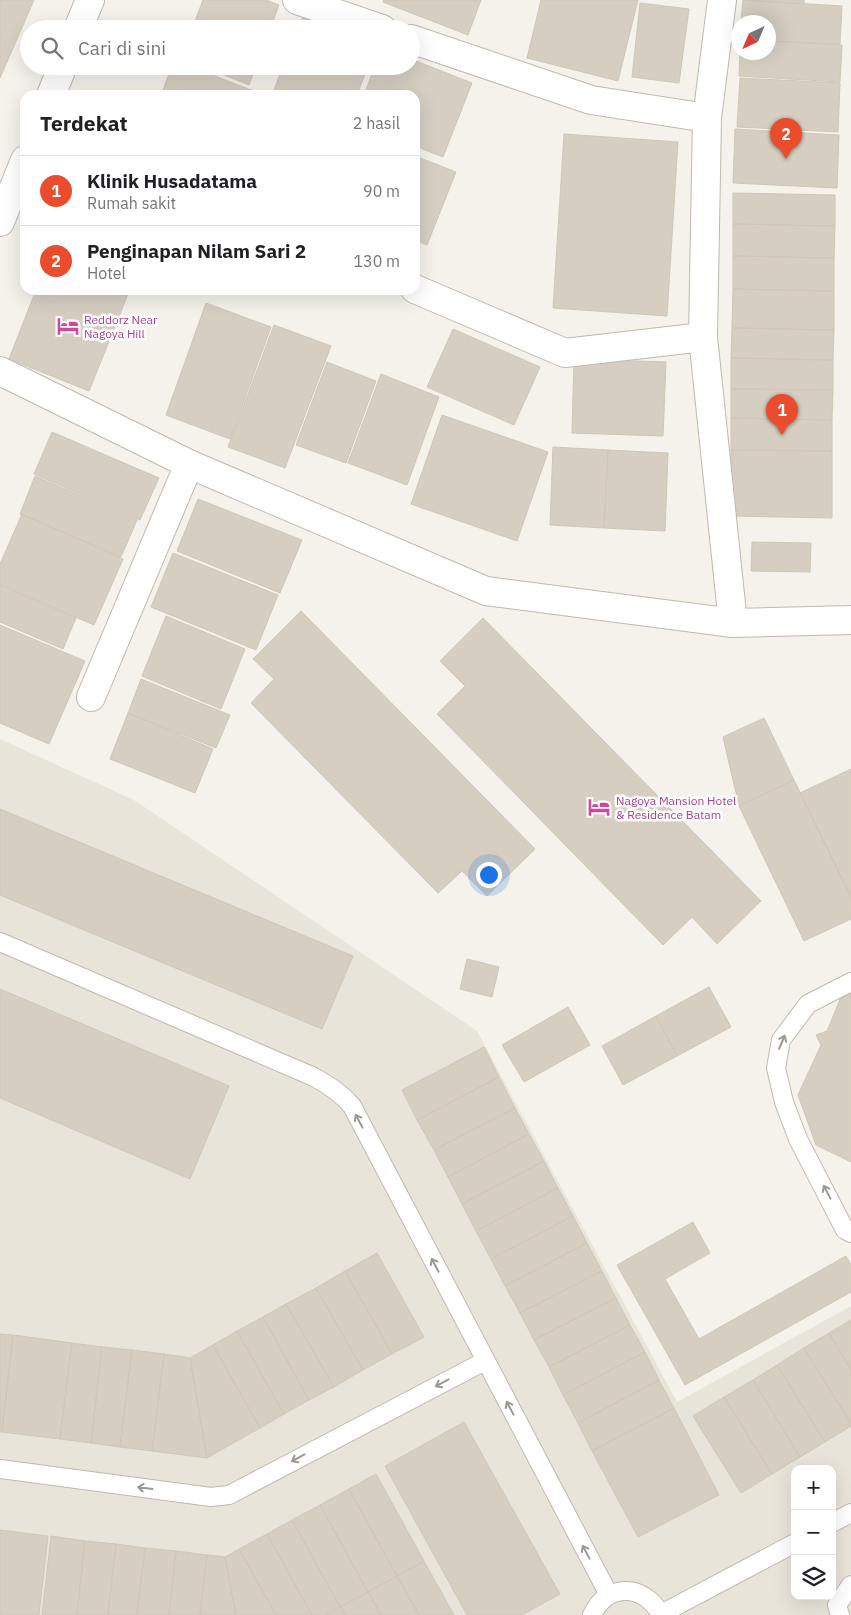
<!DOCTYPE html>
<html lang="id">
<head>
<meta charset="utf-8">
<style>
	body { margin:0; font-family:"IBM Plex Sans",sans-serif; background:#f6f6f6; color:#202124 }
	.controls { position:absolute; right:15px; bottom:15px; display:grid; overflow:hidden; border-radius:10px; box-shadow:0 5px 20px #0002 }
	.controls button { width:45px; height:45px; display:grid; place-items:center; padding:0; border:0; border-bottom:1px solid #e0e0e0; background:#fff; color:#202124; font:25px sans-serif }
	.compass { position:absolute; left:731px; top:15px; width:45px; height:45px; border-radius:50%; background:#fff; box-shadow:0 5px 20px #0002; rotate:224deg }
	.you { position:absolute; left:488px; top:874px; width:18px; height:18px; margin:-12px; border:4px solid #fff; border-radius:50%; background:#1a73e8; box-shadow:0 0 0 8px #1a73e833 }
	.badge { display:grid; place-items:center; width:32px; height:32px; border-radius:50%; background:#e94d2d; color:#fff; font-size:16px; font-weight:700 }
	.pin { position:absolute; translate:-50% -41px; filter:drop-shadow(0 1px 2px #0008) }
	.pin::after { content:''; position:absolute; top:26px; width:18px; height:15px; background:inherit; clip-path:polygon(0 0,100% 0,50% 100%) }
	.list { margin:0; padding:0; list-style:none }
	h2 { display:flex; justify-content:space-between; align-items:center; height:65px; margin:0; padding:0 20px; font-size:21px }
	h2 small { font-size:16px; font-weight:400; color:#757577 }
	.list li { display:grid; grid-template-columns:32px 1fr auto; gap:15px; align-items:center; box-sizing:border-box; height:70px; padding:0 20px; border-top:1px solid #e0e0e0 }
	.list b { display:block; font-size:19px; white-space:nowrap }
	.list p { margin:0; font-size:16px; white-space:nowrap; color:#757577 }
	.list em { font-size:16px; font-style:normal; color:#757577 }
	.icon { flex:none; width:28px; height:28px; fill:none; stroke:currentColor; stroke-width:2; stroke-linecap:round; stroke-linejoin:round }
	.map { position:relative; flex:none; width:851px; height:1615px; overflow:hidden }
	.search { position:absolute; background:#fff; box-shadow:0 5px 20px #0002; left:20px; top:20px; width:400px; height:55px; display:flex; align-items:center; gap:12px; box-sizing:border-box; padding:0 18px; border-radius:28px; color:#757577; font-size:19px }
	.panel { position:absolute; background:#fff; box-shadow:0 5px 20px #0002; left:20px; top:90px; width:400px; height:205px; border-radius:15px }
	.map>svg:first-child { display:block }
</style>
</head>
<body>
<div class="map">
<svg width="851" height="1615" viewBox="0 0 851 1615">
	<rect width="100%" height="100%" fill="#f4f2eb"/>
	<path fill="#e8e4da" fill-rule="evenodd" d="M0,739L134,800L477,1031L677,1402L851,1306V1615H0ZM795,1469H832V1596H795Z"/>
	<path fill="#d5cec1" stroke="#cfc6b5" d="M0,0H34L0,78Z
		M203,0H266L279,5L270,29H192Z
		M384,0H481L468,35L383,2Z
		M541,0H638L618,81L527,58Z
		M743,0H804V4Z
		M743,0L842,6L840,44L768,41V22H741Z
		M640,3L689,9L679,83L632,77Z
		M304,14L344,29H298Z
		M768,41L842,45L840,82L739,76L740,52H768Z
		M411,59L472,83L443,157L415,146V95H364L375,66H411Z
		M172,66H189L264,95H161Z
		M202,66H256L249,85Z
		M283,66H368L357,95H288L274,90Z
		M740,78L840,83L838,132L737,127Z
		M735,129L839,135L837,188L733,183Z
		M564,134L678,142L667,316L553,308Z
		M415,156L456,172L427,245L415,240Z
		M733,193L835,195V226L733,224Z
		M733,224L835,226L834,258L733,256Z
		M733,256L834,258V291L733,289Z
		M733,289L834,291V330L732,328Z
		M36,290H119L128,294L89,391L9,359Z
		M206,303L271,327L230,439L166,415Z
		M274,325L331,346L285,468L228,447Z
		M732,328L834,330L833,360L731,358Z
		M453,329L540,367L514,425L427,387Z
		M731,358L833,360V390L731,389Z
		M574,359L666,362L663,436L572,433Z
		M327,362L376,381L346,463L296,445Z
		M381,374L439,397L407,485L348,463Z
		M731,389L833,390L832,420L731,418Z
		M442,415L548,452L517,541L411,504Z
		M731,418L832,420V451L731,450Z
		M52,432L159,478L140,520L34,474Z
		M553,447L608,450L604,528L550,525Z
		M608,450L668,453L665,531L604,528Z
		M731,450L832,451V518L730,516Z
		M35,476L137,520L121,557L20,514Z
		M198,499L302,540L280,593L177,551Z
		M22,514L123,559L94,625L0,584V564Z
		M752,542L811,543L810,572L751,571Z
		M173,553L278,595L256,650L151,607Z
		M0,585L76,618L63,649L0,622Z
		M301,611L535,849L487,896L462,871L438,893L251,703L274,679L253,659Z
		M166,616L245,649L221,709L142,676Z
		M483,618L761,901L717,944L692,917L663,945L437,714L465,686L440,661Z
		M0,625L85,661L49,744L0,723Z
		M141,679L230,715L216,748L128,713Z
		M128,713L213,749L195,793L110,759Z
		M764,718L794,780L739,806L723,737Z
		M851,769V897L800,793Z
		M794,780L851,897V919L804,941L739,806Z
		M0,809L353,956L322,1029L0,895Z
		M467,959L499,967L492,997L460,989Z
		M851,983V1162L816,1145L798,1095L821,1045L816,1035L827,1031L846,985Z
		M709,987L731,1027L677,1056L656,1016Z
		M0,989L229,1086L190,1179L0,1098Z
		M568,1007L590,1045L524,1082L502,1045Z
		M656,1016L677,1056L623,1085L602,1046Z
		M484,1047L499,1077L417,1120L402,1090Z
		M499,1077L515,1108L434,1150L417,1120Z
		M515,1108L529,1134L448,1177L434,1150Z
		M529,1134L544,1161L462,1204L448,1177Z
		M544,1161L558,1188L476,1231L462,1204Z
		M558,1188L573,1216L491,1259L476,1231Z
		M573,1216L587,1243L505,1286L491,1259Z
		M693,1222L710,1253L665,1279L699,1339L846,1256L851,1265V1292L685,1385L617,1265Z
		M587,1243L602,1271L520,1313L505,1286Z
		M377,1253L424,1337L392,1354L345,1271Z
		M345,1271L392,1354L363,1370L316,1288Z
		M602,1271L616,1298L534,1340L520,1313Z
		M316,1288L363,1370L334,1387L286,1304Z
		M616,1298L630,1325L549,1367L534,1340Z
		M286,1304L334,1387L309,1400L263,1317Z
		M263,1317L309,1400L284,1414L237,1331Z
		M851,1320V1370L829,1333Z
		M630,1325L645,1352L563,1395L549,1367Z
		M237,1331L284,1414L260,1428L213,1345Z
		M829,1333L851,1370V1424L804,1348Z
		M0,1334L13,1335L2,1432H0Z
		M13,1335L72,1343L60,1439L2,1432Z
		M72,1343L102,1347L91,1443L60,1439Z
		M213,1345L260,1428L207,1458L190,1358Z
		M102,1347L132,1350L120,1447L91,1443Z
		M804,1348L851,1424V1426L825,1442L777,1365Z
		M132,1350L164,1354L152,1451L120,1447Z
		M645,1352L659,1380L578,1423L563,1395Z
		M164,1354L190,1358L207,1458L152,1451Z
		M777,1365L825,1442L800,1457L753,1380Z
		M659,1380L674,1408L592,1451L578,1423Z
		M753,1380L800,1457L772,1474L724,1397Z
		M724,1397L772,1474L741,1493L693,1416Z
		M674,1408L719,1495L638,1537L592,1451Z
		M464,1422L560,1594L522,1615H467L385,1466Z
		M376,1474L424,1561L397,1576L349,1489Z
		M349,1489L397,1576L368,1592L320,1505Z
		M320,1505L368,1592L340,1607L292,1520Z
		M292,1520L340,1607L326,1615H312L267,1534Z
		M0,1530L48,1536L39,1615H0Z
		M267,1534L312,1615H276L239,1549Z
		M51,1536L85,1541L77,1615H42Z
		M85,1541L116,1544L108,1615H77Z
		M116,1544L145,1548L137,1615H108Z
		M145,1548L176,1551L169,1615H137Z
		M239,1549L276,1615H236L225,1557Z
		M176,1551L207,1555L200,1615H169Z
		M207,1555L225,1557L236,1615H200Z
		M424,1561L454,1615H419L397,1576Z
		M397,1576L419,1615H381L368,1592Z
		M368,1592L381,1615H345L340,1607Z
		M340,1607L345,1615H326Z"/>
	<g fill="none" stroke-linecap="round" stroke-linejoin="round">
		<g stroke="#bfb9ae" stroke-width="20">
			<path id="lane" d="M0,942L314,1077C329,1085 341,1093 352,1106L609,1595
				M851,982L808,1004L781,1040L776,1068L784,1102L798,1139L845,1230L851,1233
				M0,1469L211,1497L229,1495L485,1361
				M832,1523L851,1513
				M661,1614L795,1543
				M592,1615C607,1582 645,1584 661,1615
				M840,1615L837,1605L851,1585"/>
		</g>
		<g stroke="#bfb9ae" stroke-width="30">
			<path id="street" d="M297,0L382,29
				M722,0L707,118L703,337L733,623
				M78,29L90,0
				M411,39L591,100L707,118
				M51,95L63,66
				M0,222L25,160
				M415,289L565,353L703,337
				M0,371L189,464L486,591L733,623L851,620
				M91,697L189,464"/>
		</g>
		<use href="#lane" stroke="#fff" stroke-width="18"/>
		<use href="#street" stroke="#fff" stroke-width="28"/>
	</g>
	<defs><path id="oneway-shaft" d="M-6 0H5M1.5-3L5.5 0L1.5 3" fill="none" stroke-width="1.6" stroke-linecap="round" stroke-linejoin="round" transform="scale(1.25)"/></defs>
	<g stroke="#9a9892">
		<use href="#oneway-shaft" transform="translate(782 1042) rotate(-67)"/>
		<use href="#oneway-shaft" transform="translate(359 1121) rotate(-118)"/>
		<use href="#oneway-shaft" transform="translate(827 1192) rotate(-118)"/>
		<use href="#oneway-shaft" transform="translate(435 1265) rotate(-118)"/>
		<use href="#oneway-shaft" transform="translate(442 1383) rotate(152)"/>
		<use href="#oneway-shaft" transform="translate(510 1408) rotate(-118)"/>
		<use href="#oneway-shaft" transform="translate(298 1458) rotate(152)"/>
		<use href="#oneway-shaft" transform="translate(145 1488) rotate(-173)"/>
		<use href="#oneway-shaft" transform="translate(586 1552) rotate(-118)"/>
	</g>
	<defs>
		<g id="hotel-bare" transform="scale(1.725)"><path d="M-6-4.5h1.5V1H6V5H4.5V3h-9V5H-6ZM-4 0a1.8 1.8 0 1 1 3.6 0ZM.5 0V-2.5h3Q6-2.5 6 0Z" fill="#d1479c" stroke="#fff" stroke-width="2.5" paint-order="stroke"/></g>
	</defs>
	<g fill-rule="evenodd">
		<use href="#hotel-bare" x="68" y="326"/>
		<use href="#hotel-bare" x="599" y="807"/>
	</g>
	<g text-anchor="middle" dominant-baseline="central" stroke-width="5" stroke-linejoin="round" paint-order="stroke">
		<g font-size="12" fill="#b23c85" stroke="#fff" text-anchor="start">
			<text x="84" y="319">Reddorz Near<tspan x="84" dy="14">Nagoya Hill</tspan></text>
			<text x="616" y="800">Nagoya Mansion Hotel<tspan x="616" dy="14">&amp; Residence Batam</tspan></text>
		</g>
	</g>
</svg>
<div class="controls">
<button>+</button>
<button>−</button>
<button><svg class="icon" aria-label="layers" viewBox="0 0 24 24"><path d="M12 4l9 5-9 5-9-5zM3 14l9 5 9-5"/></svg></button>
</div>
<svg class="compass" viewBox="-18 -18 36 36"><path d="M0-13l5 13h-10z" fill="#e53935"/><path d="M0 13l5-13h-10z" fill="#757577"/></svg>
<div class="you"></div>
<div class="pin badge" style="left:782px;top:435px">1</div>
<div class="pin badge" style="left:786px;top:159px">2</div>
<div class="search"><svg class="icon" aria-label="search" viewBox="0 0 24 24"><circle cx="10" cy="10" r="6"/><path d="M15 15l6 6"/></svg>Cari di sini</div>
<section class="panel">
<h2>Terdekat<small>2 hasil</small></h2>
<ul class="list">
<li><span class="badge">1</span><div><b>Klinik Husadatama</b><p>Rumah sakit</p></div><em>90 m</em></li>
<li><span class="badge">2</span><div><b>Penginapan Nilam Sari 2</b><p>Hotel</p></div><em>130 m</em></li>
</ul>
</section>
</div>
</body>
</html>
